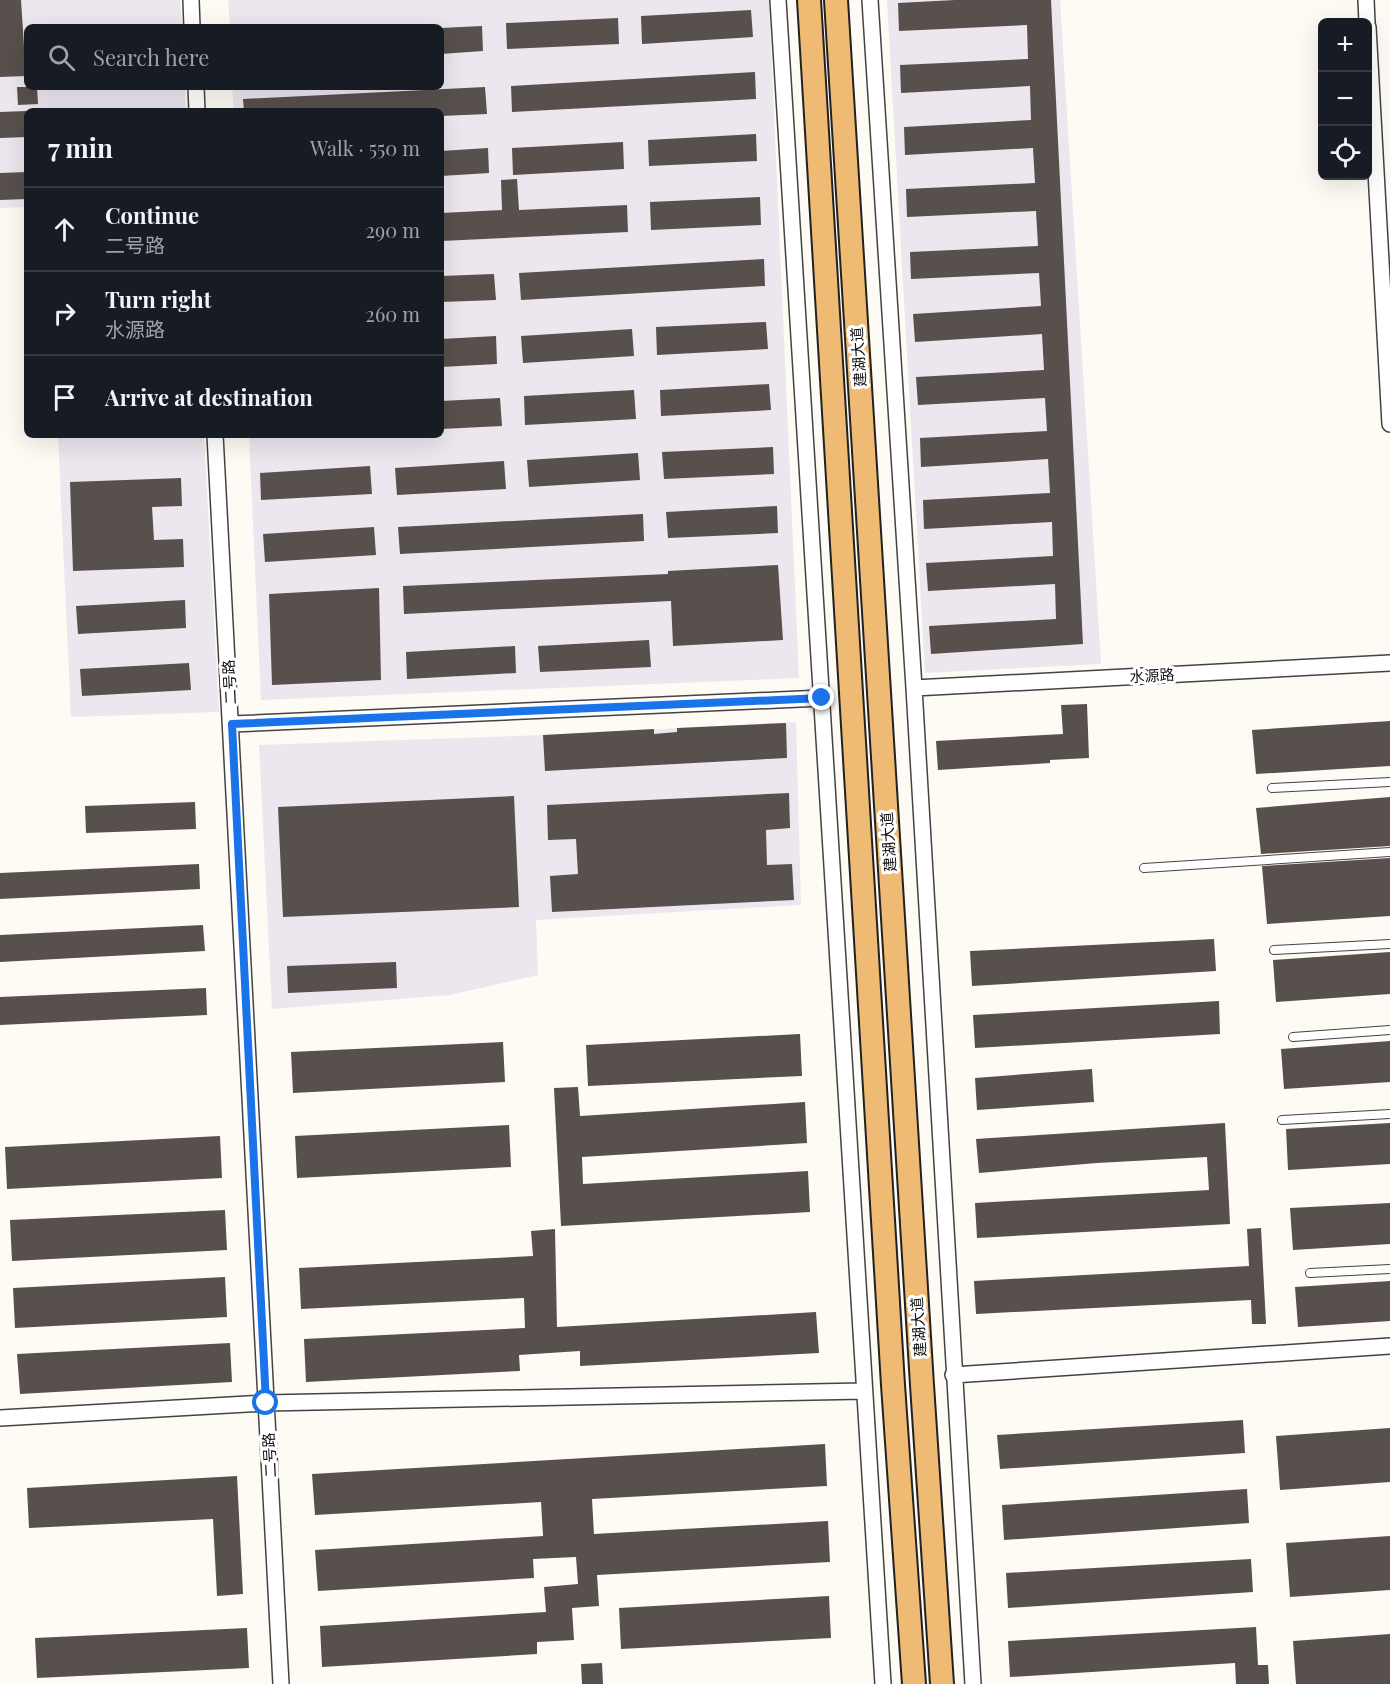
<!DOCTYPE html>
<html lang="en">
<head>
<meta charset="utf-8">
<style>
	body { margin:0; font-family:"Playfair Display","Noto Sans SC",serif; background:#20242c; color:#f1f3f6 }
	.controls { position:absolute; right:18px; top:18px; display:grid; overflow:hidden; border-radius:9px; box-shadow:0 6px 24px #0002 }
	.controls button { width:54px; height:54px; display:grid; place-items:center; padding:0; border:0; border-bottom:2px solid #363941; background:#171b24; color:#f1f3f6; font:30px sans-serif }
	.stop { position:absolute; width:18px; height:18px; margin:-14px; border:4px solid #1a73e8; border-radius:50%; background:#fff }
	.stop.end { background:#1a73e8; border-color:#fff; box-shadow:0 2px 6px #0008 }
	.list { margin:0; padding:0; list-style:none }
	h2 { display:flex; justify-content:space-between; align-items:center; height:78px; margin:0; padding:0 24px; font-size:26px }
	h2 small { font-size:20px; font-weight:400; color:#9ea1a6 }
	.list li { display:grid; grid-template-columns:39px 1fr auto; gap:18px; align-items:center; box-sizing:border-box; height:84px; padding:0 24px; border-top:2px solid #363941 }
	.list b { display:block; font-size:22px; white-space:nowrap }
	.list p { margin:0; font-size:20px; white-space:nowrap; color:#9ea1a6 }
	.list em { font-size:20px; font-style:normal; color:#9ea1a6 }
	.icon { flex:none; width:33px; height:33px; fill:none; stroke:currentColor; stroke-width:2; stroke-linecap:round; stroke-linejoin:round }
	.map { position:relative; flex:none; width:1390px; height:1684px; overflow:hidden }
	.search { position:absolute; background:#171b24; box-shadow:0 6px 24px #0002; left:24px; top:24px; width:420px; height:66px; display:flex; align-items:center; gap:15px; box-sizing:border-box; padding:0 21px; border-radius:9px; color:#9ea1a6; font-size:22px }
	.panel { position:absolute; background:#171b24; box-shadow:0 6px 24px #0002; left:24px; top:108px; width:420px; height:330px; border-radius:9px }
	.map>svg:first-child { display:block }
</style>
</head>
<body>
<div class="map">
<svg width="1390" height="1684" viewBox="0 0 1390 1684">
	<rect width="100%" height="100%" fill="#fefbf5"/>
	<path fill="#ece6ee" d="M0,0H180L182,27H27V87H185L186,111H27V207L0,208Z
		M228,0H769L799,678L261,700L249,435H441V111H234L232,87H441V27H230Z
		M887,0H1060L1101,664L925,673Z
		M58,435H204L219,712L71,717Z
		M796,722L801,905L536,920L538,975L450,995L272,1009L259,745L543,735Z"/>
	<path fill="#58504d" d="M0,0H21L26,76L0,77Z
		M955,0H1051L1083,644L931,654L929,626L1056,619L1055,584L928,591L926,563L1053,556L1052,522L924,529L923,500L1050,493L1048,459L921,467L920,438L1047,431L1045,398L918,405L916,377L1044,370L1042,334L915,342L913,314L1041,306L1039,273L911,279L910,252L1038,246L1036,211L907,217L906,189L1035,183L1033,148L905,155L904,127L1031,120L1030,86L901,93L900,65L1028,59L1027,25L899,31L898,3Z
		M751,10L753,37L642,44L641,16Z
		M618,18L619,44L507,49L506,23Z
		M482,26L483,51L441,54V28Z
		M755,72L756,99L512,112L511,86Z
		M17,87H37L38,104L18,105Z
		M485,87L487,114L441,116V111H244L243,99Z
		M26,111L27,137L0,138V112Z
		M756,134L757,161L649,166L648,140Z
		M623,142L624,169L513,175L512,148Z
		M488,148L489,173L441,176V151Z
		M27,172V199L0,200V173Z
		M517,179L519,210L627,205L628,232L441,241V213L502,210L501,180Z
		M760,197L761,225L651,230L650,202Z
		M764,259L765,286L521,300L519,273Z
		M494,274L496,300L441,302V276Z
		M766,322L768,349L657,355L656,327Z
		M632,329L634,356L523,363L521,336Z
		M496,336L497,364L441,367V339Z
		M769,384L771,410L661,416L660,390Z
		M634,390L636,419L525,425L524,396Z
		M500,398L502,426L441,429V401Z
		M773,447L774,474L664,479L662,452Z
		M638,453L640,480L529,487L527,460Z
		M504,461L506,489L397,495L395,468Z
		M370,466L372,494L261,500L260,473Z
		M181,478L182,506L152,507L154,540L183,539L184,567L73,571L70,482Z
		M777,506L778,533L668,538L666,512Z
		M643,514L644,541L400,554L398,527Z
		M374,527L376,555L265,562L263,534Z
		M778,565L783,640L673,646L671,601L404,614L403,586L668,574V571Z
		M379,588L381,680L272,685L269,594Z
		M185,600L186,628L78,634L76,606Z
		M649,640L651,667L540,672L538,646Z
		M515,646L516,673L407,679L406,652Z
		M189,663L191,690L82,696L80,669Z
		M1087,704L1089,758L1050,760V763L938,770L936,741L1063,734L1061,705Z
		M1390,721V766L1256,774L1252,730Z
		M786,723L787,758L545,771L543,735L654,729V734L677,732V728Z
		M789,793L790,828L766,830L767,865L792,864L794,900L552,912L550,876L578,874L576,839L548,840L547,805Z
		M514,796L519,907L283,917L278,807Z
		M1390,797V846L1261,854L1256,808Z
		M195,802L196,829L86,833L85,806Z
		M1390,858V916L1267,924L1262,866Z
		M199,864L200,889L0,899V873Z
		M203,925L205,951L0,962V935Z
		M1214,939L1216,971L972,986L970,951Z
		M1390,952V994L1276,1002L1273,960Z
		M396,962L397,988L288,993L287,966Z
		M206,988L207,1015L0,1025V997Z
		M1219,1001L1220,1034L975,1048L973,1015Z
		M800,1034L802,1076L588,1086L586,1045Z
		M1390,1041V1082L1284,1089L1281,1049Z
		M503,1042L505,1082L293,1093L291,1052Z
		M1092,1069L1094,1102L977,1110L975,1078Z
		M578,1087L580,1116L805,1102L807,1143L582,1157L583,1184L808,1171L810,1212L561,1226L554,1088Z
		M1225,1123L1230,1224L977,1238L975,1203L1209,1190L1207,1157L1097,1163L979,1173L976,1139Z
		M1390,1123V1164L1288,1170L1286,1129Z
		M509,1125L511,1167L297,1178L295,1136Z
		M220,1136L222,1178L7,1189L5,1147Z
		M1390,1203V1244L1293,1250L1290,1208Z
		M225,1210L227,1250L12,1261L10,1220Z
		M1261,1228L1266,1324H1252L1251,1300L976,1314L974,1281L1249,1266L1247,1229Z
		M555,1229L557,1327L816,1312L819,1353L580,1366V1351L519,1355L520,1371L306,1382L304,1339L525,1328L524,1298L301,1309L299,1268L533,1256L531,1231Z
		M225,1277L227,1317L15,1328L13,1288Z
		M1390,1281V1321L1298,1327L1295,1287Z
		M230,1343L232,1382L20,1394L17,1354Z
		M1243,1420L1245,1453L1000,1469L997,1435Z
		M1390,1428V1482L1280,1490L1276,1436Z
		M825,1444L827,1486L592,1499L594,1534L828,1521L830,1562L597,1575L599,1606L572,1608L574,1640L537,1642V1654L322,1667L320,1626L546,1612L544,1587L578,1584L576,1557L533,1559L534,1578L318,1591L315,1550L543,1536L541,1502L315,1515L312,1474Z
		M237,1476L243,1594L217,1596L213,1519L29,1528L27,1488Z
		M1247,1489L1249,1523L1004,1540L1002,1505Z
		M1390,1536V1590L1290,1597L1286,1543Z
		M1251,1559L1253,1592L1008,1608L1006,1573Z
		M829,1596L831,1638L621,1649L619,1608Z
		M1256,1627L1258,1665H1268L1269,1684H1236L1235,1663L1010,1677L1008,1641Z
		M247,1628L249,1668L37,1678L35,1638Z
		M1390,1634V1684H1296L1293,1641Z
		M602,1663L603,1684H582L581,1664Z"/>
	<g fill="none" stroke-linecap="round" stroke-linejoin="round">
		<g stroke="#434343" stroke-width="10">
			<path id="lane" d="M1272,788L1390,782
				M1144,868L1390,852
				M1274,950L1390,944
				M1293,1037L1390,1030
				M1282,1120L1390,1114
				M1310,1273L1390,1269"/>
		</g>
		<g stroke="#434343" stroke-width="18">
			<path id="street" d="M191,0L192,27
				M778,0L883,1684
				M870,0L914,688L973,1684
				M1366,0L1367,22
				M1368,27L1390,424
				M196,87L197,111
				M215,435L281,1684
				M914,688L1390,663
				M232,724L822,698
				M953,1375L1390,1346
				M0,1418L266,1403L863,1391"/>
		</g>
		<g stroke="#212121" stroke-width="26">
			<path id="primary" d="M809,0L893,1385L914,1684
				M836,0L922,1385L942,1684"/>
		</g>
		<use href="#lane" stroke="#fff" stroke-width="8"/>
		<use href="#street" stroke="#fff" stroke-width="15"/>
		<use href="#primary" stroke="#efbb74" stroke-width="22"/>
	</g>
	<g fill="none" stroke-linecap="round" stroke-linejoin="round">
		<path stroke="#1a73e8" stroke-width="8" d="M266,1403L232,724L822,698"/>
	</g>
	<g text-anchor="middle" dominant-baseline="central" stroke-width="6" stroke-linejoin="round" paint-order="stroke">
		<g font-size="15" fill="#101010" stroke="#fff">
			<text transform="translate(858 357) rotate(-94)">建湖大道</text>
			<text transform="translate(1152 675) rotate(-3)">水源路</text>
			<text transform="translate(229 682) rotate(-93)">二号路</text>
			<text transform="translate(888 842) rotate(-94)">建湖大道</text>
			<text transform="translate(918 1327) rotate(-94)">建湖大道</text>
			<text transform="translate(269 1455) rotate(-93)">二号路</text>
		</g>
	</g>
</svg>
<div class="controls">
<button>+</button>
<button>−</button>
<button><svg class="icon" aria-label="locate" viewBox="0 0 24 24"><circle cx="12" cy="12" r="6"/><path d="M12 2v4M12 18v4M2 12h4M18 12h4"/></svg></button>
</div>
<div class="stop" style="left:266px;top:1403px"></div>
<div class="stop end" style="left:822px;top:698px"></div>
<div class="search"><svg class="icon" aria-label="search" viewBox="0 0 24 24"><circle cx="10" cy="10" r="6"/><path d="M15 15l6 6"/></svg>Search here</div>
<section class="panel">
<h2>7 min<small>Walk · 550 m</small></h2>
<ul class="list">
<li><svg class="icon" aria-label="ahead" viewBox="0 0 24 24"><path d="M12 20V5M6 11l6-6 6 6"/></svg><div><b>Continue</b><p>二号路</p></div><em>290 m</em></li>
<li><svg class="icon" aria-label="right" viewBox="0 0 24 24"><path d="M7 20v-9h11M14 6l5 5-5 5"/></svg><div><b>Turn right</b><p>水源路</p></div><em>260 m</em></li>
<li><svg class="icon" aria-label="arrive" viewBox="0 0 24 24"><path d="M6 21V4h12l-3 4 3 4H6"/></svg><div><b>Arrive at destination</b></div></li>
</ul>
</section>
</div>
</body>
</html>
